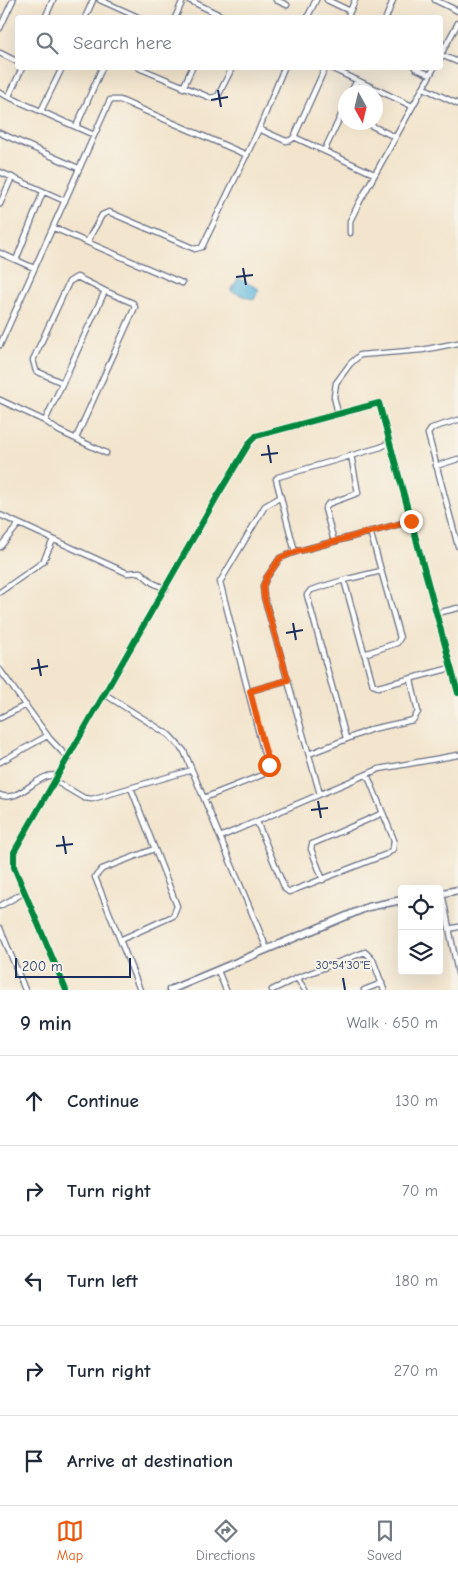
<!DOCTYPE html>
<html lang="en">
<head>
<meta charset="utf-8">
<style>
	body { margin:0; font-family:"Comic Neue",sans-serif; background:#f6f6f7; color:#1f2937 }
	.controls { position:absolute; right:15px; bottom:15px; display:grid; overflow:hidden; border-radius:5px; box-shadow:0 5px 20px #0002 }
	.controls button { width:45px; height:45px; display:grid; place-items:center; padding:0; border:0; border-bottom:1px solid #e0e1e3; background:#fff; color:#1f2937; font:25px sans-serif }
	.compass { position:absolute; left:338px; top:85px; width:45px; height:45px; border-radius:50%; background:#fff; box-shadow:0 5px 20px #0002; rotate:172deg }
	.scale { position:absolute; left:15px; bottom:12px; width:116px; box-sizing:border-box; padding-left:5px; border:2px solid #1b2f5e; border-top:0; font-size:14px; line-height:18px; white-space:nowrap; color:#1b2f5e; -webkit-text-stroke:4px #f7f3e8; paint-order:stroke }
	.stop { position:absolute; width:15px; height:15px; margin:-11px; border:4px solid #ea580c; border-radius:50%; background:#fff }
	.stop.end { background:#ea580c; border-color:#fff; box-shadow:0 1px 5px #0008 }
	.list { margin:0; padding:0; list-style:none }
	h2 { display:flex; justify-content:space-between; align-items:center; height:65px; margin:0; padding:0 20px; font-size:21px }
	h2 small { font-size:16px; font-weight:400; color:#747a83 }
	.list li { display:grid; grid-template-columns:32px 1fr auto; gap:15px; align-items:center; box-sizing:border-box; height:90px; padding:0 20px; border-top:1px solid #e0e1e3 }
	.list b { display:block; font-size:19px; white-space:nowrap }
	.list em { font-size:16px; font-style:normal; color:#747a83 }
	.icon { flex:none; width:28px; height:28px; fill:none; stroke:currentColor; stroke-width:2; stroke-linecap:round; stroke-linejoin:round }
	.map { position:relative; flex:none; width:458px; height:990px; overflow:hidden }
	.search { position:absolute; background:#fff; box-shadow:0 5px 20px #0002; left:15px; right:15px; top:15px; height:55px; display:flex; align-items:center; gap:12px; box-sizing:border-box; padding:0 18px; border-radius:5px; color:#747a83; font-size:19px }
	.sheet { height:515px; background:#fff }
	nav { display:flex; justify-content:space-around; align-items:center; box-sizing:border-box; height:70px; border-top:1px solid #e0e1e3; background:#fff; font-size:14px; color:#747a83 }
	nav a { display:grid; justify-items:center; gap:2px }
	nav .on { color:#ea580c }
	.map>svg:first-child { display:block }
</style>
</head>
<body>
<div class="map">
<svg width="458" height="990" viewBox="0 0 458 990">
	<rect width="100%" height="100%" fill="#f7f3e8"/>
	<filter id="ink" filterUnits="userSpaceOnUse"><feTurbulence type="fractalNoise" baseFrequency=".02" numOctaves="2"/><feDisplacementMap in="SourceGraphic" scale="10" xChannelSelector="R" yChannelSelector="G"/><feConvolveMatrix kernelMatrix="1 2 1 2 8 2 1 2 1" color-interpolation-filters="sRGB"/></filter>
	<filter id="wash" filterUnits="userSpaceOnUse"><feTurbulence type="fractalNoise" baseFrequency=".0096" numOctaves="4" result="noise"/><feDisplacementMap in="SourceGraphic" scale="20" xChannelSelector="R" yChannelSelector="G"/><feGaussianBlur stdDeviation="1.12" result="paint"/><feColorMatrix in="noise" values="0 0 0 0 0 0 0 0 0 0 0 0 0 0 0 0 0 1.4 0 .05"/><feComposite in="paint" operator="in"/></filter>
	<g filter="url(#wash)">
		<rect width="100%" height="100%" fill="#f3e5cd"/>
		<path fill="#60b9dd" stroke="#3e749e" d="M238,278L259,289L254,300L231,291Z"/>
	</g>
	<g filter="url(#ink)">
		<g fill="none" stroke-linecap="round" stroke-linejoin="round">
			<g stroke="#676f85" stroke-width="7">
				<path id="street" d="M100,0L140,18
					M189,0L226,18
					M276,0L287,5
					M327,0L350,11
					M435,0L458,11
					M45,18L53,0
					M85,18L93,0
					M175,18L183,0
					M307,18L316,0
					M347,18L355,0
					M386,18L393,0
					M0,28L13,0
					M0,53L18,62
					M441,55L458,62
					M440,56L458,23
					M139,68L211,98L218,96L232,68
					M284,68L259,129L286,141L291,140L294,137
					M325,68L294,137L374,174
					M331,68L412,106
					M415,68L430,75
					M183,88L192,68
					M424,88L458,104
					M351,92L357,80
					M0,93L94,135
					M9,96L22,68
					M41,111L62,68
					M364,122L395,137
					M76,127L102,68
					M0,133L78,168
					M324,151L346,105
					M0,172L65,201
					M0,204L12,177
					M54,228L182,283
					M350,233V221L359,203L434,68
					M87,242L102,215L109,212L195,249L202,247L259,129
					M0,253L34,268
					M16,260L43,192
					M0,345L110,100H120L247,155
					M0,400L45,421L105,291L77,277L69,282L33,360L36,371L63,383
					M338,413L334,397L336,383L350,364L360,355L422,350L458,343
					M458,420L432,428L428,434L458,546
					M45,421L59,431L106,453
					M76,438L135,307L133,303L105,291
					M436,466L458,459
					M0,515L127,573L140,572L153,583L166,589
					M334,541L325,509L328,504L358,493L351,455
					M0,547L19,524
					M295,552L276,479L278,477L381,447L390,442
					M344,580L381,571
					M0,592L43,562L53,540
					M437,613L458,608
					M364,654L397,643L400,638L370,531
					M0,670L50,739L69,759
					M250,691L288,680
					M106,695L169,735L184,751L267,949
					M0,718L26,705
					M346,738L307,595L311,590L344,580L373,685L378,687L451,668
					M309,754L372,729L413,720L418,712L411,680
					M0,762L47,736
					M55,781L84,798L92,799L192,770
					M320,794L264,597L263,586L267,577L280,558L295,552L411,521
					M0,795C20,804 39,770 58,776
					M204,798L262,775L268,769L220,582L265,506L281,497
					M257,822L285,889L289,892L387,854L393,849L394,840L367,774
					M220,837L379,769L458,755
					M323,880L311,849L312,844L383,813
					M442,893L458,973
					M0,906L25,892
					M0,928L25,990
					M449,929L458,927
					M120,940L173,916L177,906L131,788
					M218,971L226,990
					M297,978L305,990
					M66,990L14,867V852L218,495L250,442L256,436L379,403L458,693
					M140,990L95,877L102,869L154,849
					M272,990L297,978L365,952L373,960L384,990
					M364,990L382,983"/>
			</g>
			<g stroke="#676f85" stroke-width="9">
				<path id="secondary" d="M439,894L458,890
					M170,990L368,907L402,900"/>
			</g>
			<use href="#street" stroke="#fff" stroke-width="4.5"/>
			<use href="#secondary" stroke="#fff" stroke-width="6"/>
			<g stroke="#f7f3e8" stroke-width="9">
				<path id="cycleway" d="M66,990L14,867V852L218,495L250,442L256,436L379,403L458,693"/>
			</g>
			<use href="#cycleway" stroke="#00873e" stroke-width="6"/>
		</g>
	</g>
	<g fill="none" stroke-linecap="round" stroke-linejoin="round" filter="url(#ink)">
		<path stroke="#ea580c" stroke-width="6" d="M269,765L250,691L288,680L264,597L263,586L267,577L280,558L295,552L411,521"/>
	</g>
	<path fill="none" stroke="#1b2f5e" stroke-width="2" d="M218,90L221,107M211,100L228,97M243,268L246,285M236,277L253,275M268,445L271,463M261,455L278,453M293,623L296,640M286,633L303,630M38,659L41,676M31,669L48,666M318,801L321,818M311,810L328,808M63,836L66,854M56,846L73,844M343,978L345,990"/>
	<g font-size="12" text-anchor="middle" fill="#1b2f5e" stroke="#f7f3e8" stroke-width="4" stroke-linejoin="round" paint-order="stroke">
		<text x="343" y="969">30°54'30"E</text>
	</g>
</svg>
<div class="controls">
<button><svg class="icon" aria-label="locate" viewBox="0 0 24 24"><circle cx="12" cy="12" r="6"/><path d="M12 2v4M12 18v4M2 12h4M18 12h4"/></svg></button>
<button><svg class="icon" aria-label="layers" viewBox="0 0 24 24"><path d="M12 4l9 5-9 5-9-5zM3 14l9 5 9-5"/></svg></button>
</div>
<svg class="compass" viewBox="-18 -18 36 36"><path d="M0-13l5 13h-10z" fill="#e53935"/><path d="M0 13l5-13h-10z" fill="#747a83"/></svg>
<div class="scale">200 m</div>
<div class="stop" style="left:269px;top:765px"></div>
<div class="stop end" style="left:411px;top:521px"></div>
<div class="search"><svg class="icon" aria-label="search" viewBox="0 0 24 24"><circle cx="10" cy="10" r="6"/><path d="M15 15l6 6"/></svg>Search here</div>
</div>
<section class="sheet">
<h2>9 min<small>Walk · 650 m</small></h2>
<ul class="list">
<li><svg class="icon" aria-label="ahead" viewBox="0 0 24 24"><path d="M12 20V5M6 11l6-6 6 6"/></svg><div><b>Continue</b></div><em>130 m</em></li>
<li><svg class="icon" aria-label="right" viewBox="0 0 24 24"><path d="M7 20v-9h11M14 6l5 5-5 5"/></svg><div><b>Turn right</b></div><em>70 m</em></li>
<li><svg class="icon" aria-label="left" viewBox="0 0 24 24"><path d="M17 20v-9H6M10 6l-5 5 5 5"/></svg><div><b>Turn left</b></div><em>180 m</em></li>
<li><svg class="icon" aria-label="right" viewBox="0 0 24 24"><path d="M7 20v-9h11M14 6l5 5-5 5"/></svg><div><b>Turn right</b></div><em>270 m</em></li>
<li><svg class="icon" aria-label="arrive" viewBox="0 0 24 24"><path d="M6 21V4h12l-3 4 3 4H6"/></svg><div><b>Arrive at destination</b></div></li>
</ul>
</section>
<nav>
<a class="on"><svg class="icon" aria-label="map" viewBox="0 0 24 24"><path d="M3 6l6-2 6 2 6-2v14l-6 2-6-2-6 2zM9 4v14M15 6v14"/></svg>Map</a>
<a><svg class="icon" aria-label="directions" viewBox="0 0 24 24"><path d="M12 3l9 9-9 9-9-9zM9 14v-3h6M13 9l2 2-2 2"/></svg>Directions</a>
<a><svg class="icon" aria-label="saved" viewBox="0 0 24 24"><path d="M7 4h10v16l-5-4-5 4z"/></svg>Saved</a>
</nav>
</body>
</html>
